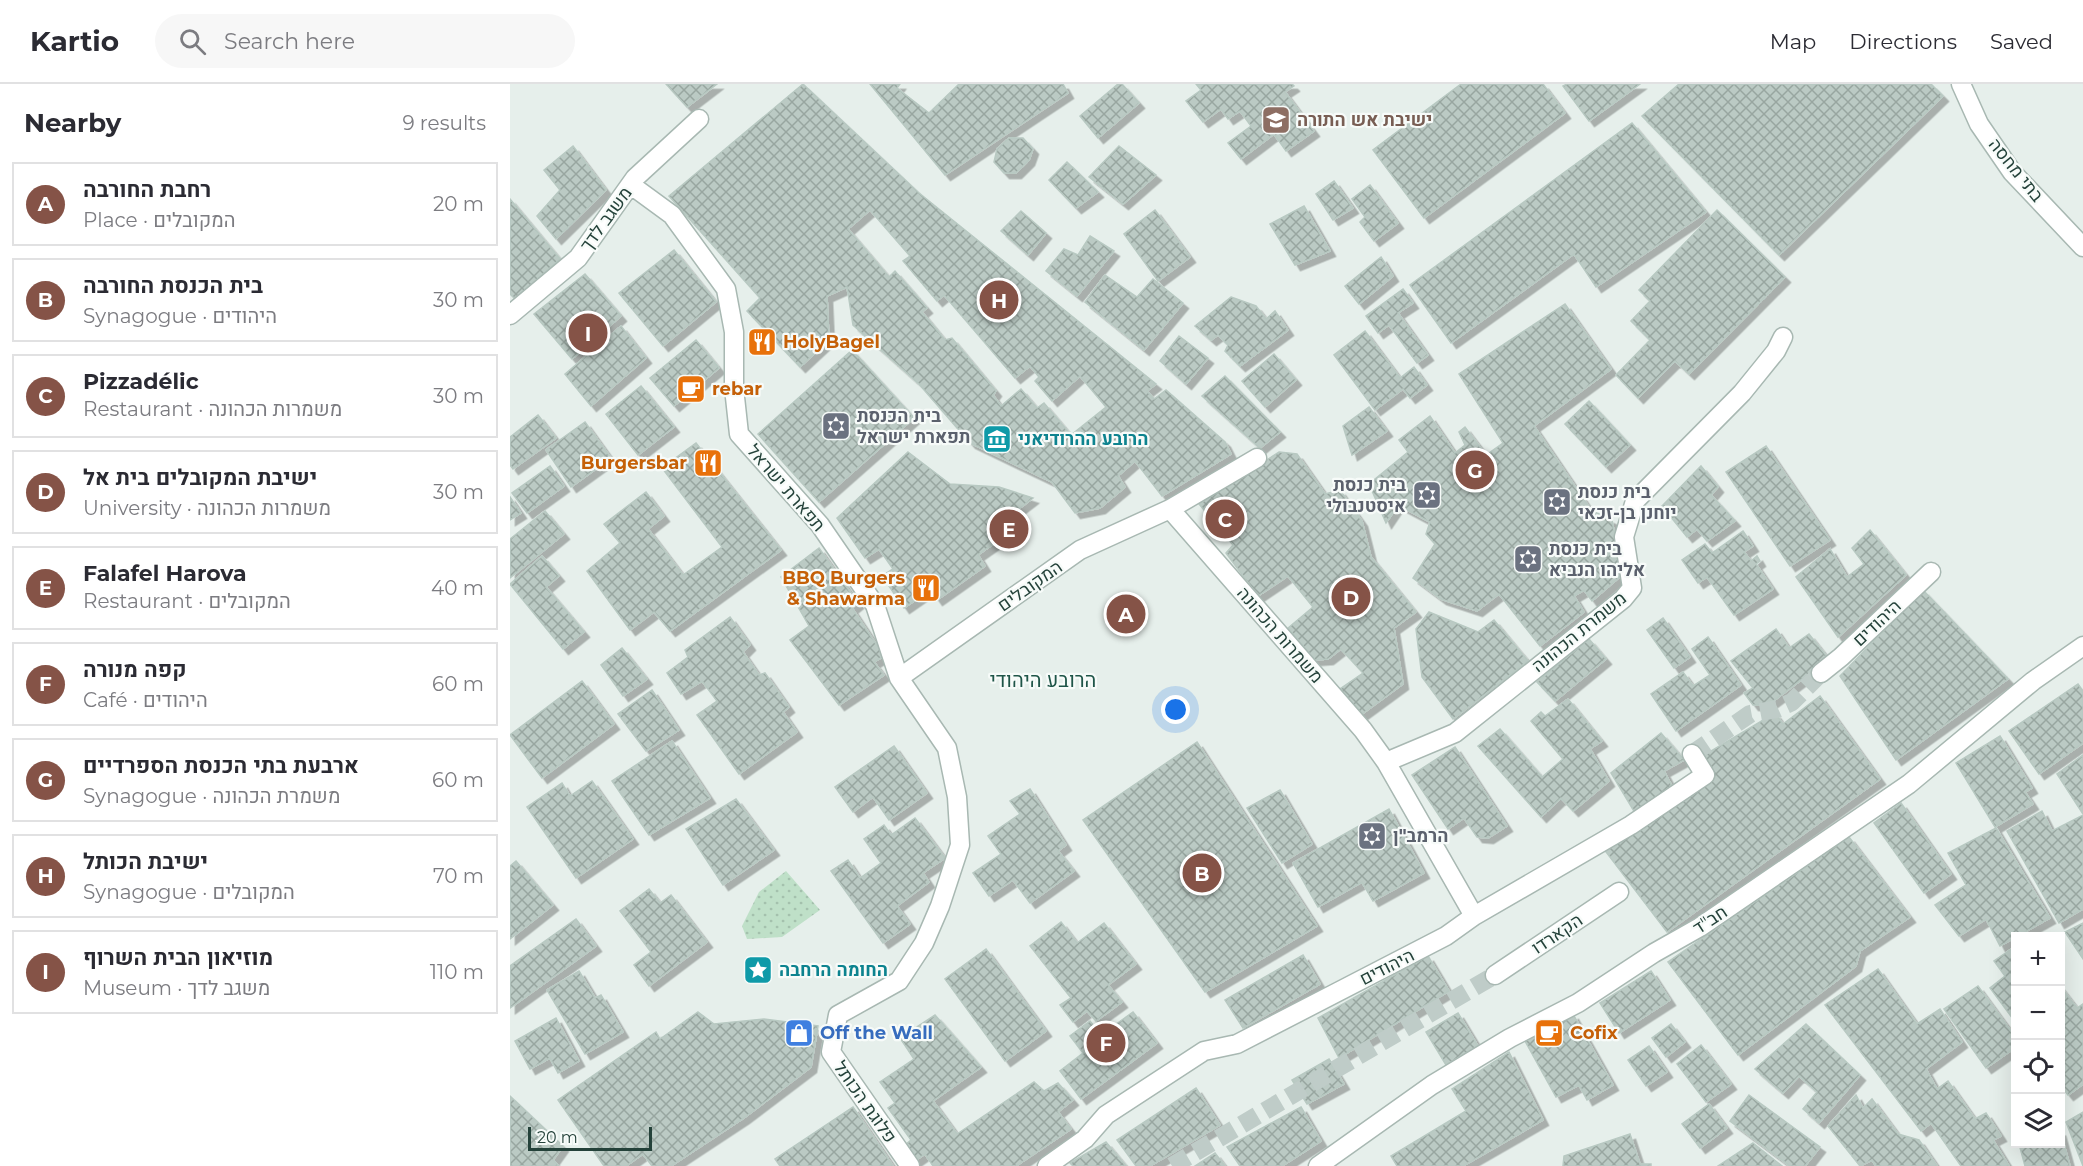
<!DOCTYPE html>
<html lang="en">
<head>
<meta charset="utf-8">
<style>
	body { margin:0; font-family:Montserrat,Heebo,sans-serif; background:#f7f7f7; color:#2b2b33 }
	.controls { position:absolute; right:18px; bottom:18px; display:grid; overflow:hidden; border-radius:0px; box-shadow:0 6px 24px #0002 }
	.controls button { width:54px; height:54px; display:grid; place-items:center; padding:0; border:0; border-bottom:2px solid #e1e1e2; background:#fff; color:#2b2b33; font:30px sans-serif }
	.scale { position:absolute; left:18px; bottom:15px; width:124px; box-sizing:border-box; padding-left:6px; border:3px solid #24423a; border-top:0; font-size:16px; line-height:21px; white-space:nowrap; color:#24423a; -webkit-text-stroke:4px #f7fbf9; paint-order:stroke }
	.you { position:absolute; left:666px; top:626px; width:21px; height:21px; margin:-15px; border:4px solid #fff; border-radius:50%; background:#1a73e8; box-shadow:0 0 0 9px #1a73e833 }
	.badge { display:grid; place-items:center; width:39px; height:39px; border-radius:50%; background:#855347; color:#fff; font-size:20px; font-weight:700 }
	.pin { position:absolute; translate:-50% -50%; border:3px solid #fff; box-shadow:0 2px 6px #0006 }
	.list { margin:0; padding:0; list-style:none }
	h2 { display:flex; justify-content:space-between; align-items:center; height:78px; margin:0; padding:0 24px; font-size:26px }
	h2 small { font-size:20px; font-weight:400; color:#7c7c81 }
	.list li { display:grid; grid-template-columns:39px 1fr auto; gap:18px; align-items:center; box-sizing:border-box; height:84px; margin:0 12px 12px; padding:0 12px; border:2px solid #e1e1e2; border-radius:0px }
	.list b { display:block; font-size:22px; white-space:nowrap }
	.list p { margin:0; font-size:20px; white-space:nowrap; color:#7c7c81 }
	.list em { font-size:20px; font-style:normal; color:#7c7c81 }
	.icon { flex:none; width:33px; height:33px; fill:none; stroke:currentColor; stroke-width:2; stroke-linecap:round; stroke-linejoin:round }
	.map { position:relative; flex:none; width:1573px; height:1082px; overflow:hidden }
	header { display:flex; align-items:center; gap:36px; box-sizing:border-box; height:84px; padding:0 30px; background:#fff; border-bottom:2px solid #e1e1e2 }
	header strong { font-size:28px }
	nav { display:flex; gap:33px; margin-inline-start:auto; font-size:21px }
	.search { width:420px; height:54px; background:#f7f7f7; display:flex; align-items:center; gap:15px; box-sizing:border-box; padding:0 21px; border-radius:33px; color:#7c7c81; font-size:22px }
	main { display:flex }
	aside { flex:1; background:#fff }
	.map>svg:first-child { display:block }
</style>
</head>
<body>
<header>
<strong>Kartio</strong>
<div class="search"><svg class="icon" aria-label="search" viewBox="0 0 24 24"><circle cx="10" cy="10" r="6"/><path d="M15 15l6 6"/></svg>Search here</div>
<nav><a>Map</a><a>Directions</a><a>Saved</a></nav>
</header>
<main>
<aside>
<h2>Nearby<small>9 results</small></h2>
<ul class="list">
<li><span class="badge">A</span><div><b>רחבת החורבה</b><p>Place · המקובלים</p></div><em>20 m</em></li>
<li><span class="badge">B</span><div><b>בית הכנסת החורבה</b><p>Synagogue · היהודים</p></div><em>30 m</em></li>
<li><span class="badge">C</span><div><b>Pizzadélic</b><p>Restaurant · משמרות הכהונה</p></div><em>30 m</em></li>
<li><span class="badge">D</span><div><b>ישיבת המקובלים בית אל</b><p>University · משמרות הכהונה</p></div><em>30 m</em></li>
<li><span class="badge">E</span><div><b>Falafel Harova</b><p>Restaurant · המקובלים</p></div><em>40 m</em></li>
<li><span class="badge">F</span><div><b>קפה מנורה</b><p>Café · היהודים</p></div><em>60 m</em></li>
<li><span class="badge">G</span><div><b>ארבעת בתי הכנסת הספרדיים</b><p>Synagogue · משמרת הכהונה</p></div><em>60 m</em></li>
<li><span class="badge">H</span><div><b>ישיבת הכותל</b><p>Synagogue · המקובלים</p></div><em>70 m</em></li>
<li><span class="badge">I</span><div><b>מוזיאון הבית השרוף</b><p>Museum · משגב לדך</p></div><em>110 m</em></li>
</ul>
</aside>
<div class="map">
<svg width="1573" height="1082" viewBox="0 0 1573 1082">
	<defs>
		<pattern id="green-dots" width="8" height="8" patternUnits="userSpaceOnUse" patternTransform="scale(1.5)"><rect width="8" height="8" fill="#bfe0c8"/><path d="M2 2h.1M6 6h.1" fill="none" stroke="#a4c1ad" stroke-width="1.8" stroke-linecap="round"/></pattern>
		<pattern id="building-cross-hatch" width="8" height="8" patternUnits="userSpaceOnUse" patternTransform="scale(1.5)"><rect width="8" height="8" fill="#bbcac4"/><path d="M0 0l8 8M0 8l8-8" fill="none" stroke="#98a6a0"/></pattern>
		<filter id="shadow"><feDropShadow dx="5.5" dy="5.5" stdDeviation="0" flood-color="#0004"/></filter>
	</defs>
	<rect width="100%" height="100%" fill="#e6efeb"/>
	<path fill="url(#green-dots)" d="M276,787L310,826L272,853L237,855L232,842L249,808Z"/>
	<path fill="url(#building-cross-hatch)" stroke="#b8c9c2" stroke-width="1.5" fill-rule="evenodd" filter="url(#shadow)" d="M156,0H207L177,23Z
		M293,0L409,109L646,300L637,307L644,315L656,306L715,358L721,370L652,412L625,377L608,392L615,403L590,424L565,429L542,398L460,359L409,300L343,241L337,203L317,212L319,256L290,283L237,227L250,214L159,112ZM360,126L400,172L393,177L427,217L434,211L505,294L520,282L529,293L525,297L542,317L570,292L596,323L561,351L534,319L527,324L511,305L491,322L483,311L486,307L442,254L435,256L412,228L417,224L385,187L379,193L338,145Z
		M360,0H390L387,4L419,29L449,0H553L558,9L435,91Z
		M608,0H612L629,19L588,54L570,32Z
		M686,0H782L784,2L775,8L804,47L776,67L764,50L731,75L718,59L741,42L730,27L718,35L711,25L693,38L676,17L691,6Z
		M951,0H1033L1055,29L914,134L863,66Z
		M1057,0H1130L1079,37L1053,2Z
		M1169,0H1421L1433,12L1269,171L1132,32Z
		M1122,39L1196,128L1086,203L1064,170L941,259L900,201Z
		M499,54H513L523,65L519,76L506,89H494L484,78L487,65Z
		M63,62L96,106L46,155L27,132L50,106L34,86Z
		M609,62L646,91L613,120L579,93Z
		M557,78L588,108L566,124L539,96Z
		M824,97L843,124L823,136L806,110Z
		M860,101L888,139L864,157L850,138L855,133L842,115Z
		M0,115L50,175L5,215L0,210Z
		M794,122L820,167L785,181L760,140Z
		M645,126L680,173L648,197L614,150Z
		M1207,126L1275,193L1179,290L1165,277L1128,314L1106,291L1140,256L1121,237L1140,217L1129,206Z
		M511,127L536,149L518,171L491,147Z
		M580,152L604,167L567,212L536,187L554,165L568,171Z
		M164,166L206,218L153,262L109,209Z
		M871,173L883,192L849,220L835,202Z
		M75,190L111,232L62,275L24,230Z
		M595,191L627,213L643,195L673,219L634,266L575,218Z
		M893,205L903,219L888,229L918,271L907,279L879,241L868,249L856,232Z
		M721,213L746,222L756,235L765,227L778,246L730,282L715,267L718,261L708,251L701,256L685,242Z
		M1055,220L1101,285L1024,342L1081,426L1102,436L1112,491L1082,517L1074,506L1064,512L1074,528L1030,562L989,510L967,527L931,515L903,494L925,460L916,450L920,438L888,421L876,439L859,400L898,368L889,356L920,332L945,369L955,361L949,348L955,343L976,371L993,359L949,290Z
		M111,242L136,274L81,322L55,290Z
		M855,247L890,294L904,283L917,301L900,314L893,305L865,326L824,271Z
		M669,252L698,274L676,300L650,277Z
		M186,256L209,284L164,322L140,294Z
		M342,266L404,334L309,418L248,350Z
		M764,270L786,296L755,323L732,297Z
		M715,292L770,348L750,364L692,312Z
		M131,302L164,343L128,371L96,330Z
		M1079,317L1120,361L1096,383L1055,340Z
		M859,323L877,347L842,371L833,342Z
		M28,331L46,354L3,385L0,381V353Z
		M75,338L101,374L61,403L36,366Z
		M186,359L271,466L160,547L144,528L120,546L77,487L110,459L94,440L136,408L154,432L138,445L173,491L212,463L152,384Z
		M1256,362L1320,456L1280,482L1216,388Z
		M398,368L440,400L489,403L523,414L501,431L509,442L468,471L475,482L427,516L420,506L394,524L372,492L383,485L369,465L355,474L327,434Z
		M769,368L787,370L815,410L830,406L852,437L861,473L906,528L884,544L893,600L852,630L830,605L853,589L831,565L818,575L805,576L778,544L803,523L778,492L748,512L716,469L723,461L689,420Z
		M40,382L54,402L17,429L2,409Z
		M1191,382L1208,403L1201,411L1225,437L1197,457L1187,445L1177,453L1152,422Z
		M0,413L11,429L0,436Z
		M35,427L54,450L0,494V455Z
		M1360,446L1396,491L1328,553L1286,493L1320,465L1337,493L1354,480L1342,464Z
		M1233,447L1243,462L1234,468L1241,477L1247,472L1250,477L1246,480L1263,505L1224,531L1197,493L1188,499L1172,476L1195,460L1202,469Z
		M309,464L348,519L342,524L374,572L364,578L374,591L329,621L280,556L299,542L271,493Z
		M32,472L49,492L36,503L74,548L53,565L0,500Z
		M1413,506L1498,595L1386,676L1330,592Z
		M919,528L968,548L984,536L1018,577L943,635L912,593L906,545Z
		M220,533L240,561L233,568L249,591L255,589L279,623L273,628L287,648L229,690L187,631L207,617L192,597L171,610L157,589L178,573L175,566Z
		M1153,534L1180,573L1164,584L1137,546Z
		M1266,545L1279,564L1299,550L1319,575L1258,621H1243L1234,609L1243,604L1221,577Z
		M1198,553L1231,601L1166,647L1141,610L1173,588L1183,602L1200,591L1182,565Z
		M1079,555L1096,575L1045,617L1027,598Z
		M112,564L137,595L113,612L91,581Z
		M72,597L104,640L32,694L0,651Z
		M1568,600L1573,607V659L1529,690L1499,647Z
		M142,606L169,646L136,667L108,630Z
		M1310,612L1370,695L1157,848L1093,764L1204,690L1191,673L1265,629L1273,640Z
		M1058,615L1092,657L1080,665L1099,697L1063,727L1051,714L1031,733L968,662L990,645L1032,693L1053,675L1021,637L1031,628L1035,632Z
		M1151,649L1174,676L1154,687L1162,702L1125,729L1101,689Z
		M1490,652L1522,704L1515,708L1523,720L1485,743L1446,679Z
		M162,657L200,714L139,751L102,697Z
		M687,658L807,842L695,908L573,736Z
		M384,662L417,709L379,736L363,713L343,728L325,703Z
		M945,663L997,742L978,754L967,753L954,734L938,745L902,691Z
		M1573,671V730L1547,690Z
		M82,697L123,755L66,794L17,723L52,699L60,712Z
		M520,705L556,761L548,767L564,787L520,819L503,796L479,812L463,789L491,770L478,752L510,730L500,717Z
		M770,706L802,760L772,779L737,724Z
		M226,715L264,766L213,801L176,745Z
		M1391,719L1441,790L1414,809L1364,739Z
		M879,725L914,789L863,817L852,798L808,823L783,779Z
		M1532,727L1542,747L1573,731V825L1549,839L1497,747Z
		M405,734L435,774L413,789L419,798L387,822L400,840L373,859L321,787L338,776L350,794L371,779L354,755L374,741L381,751Z
		M1486,744L1540,834L1490,862L1476,835L1449,852L1425,821L1456,801L1438,769Z
		M1339,753L1400,833L1350,867L1346,882L1228,971L1158,878Z
		M6,777L43,821L0,855V782Z
		M139,805L150,819L161,811L197,858L139,902L124,881L141,868L110,827Z
		M66,835L86,862L0,924V882Z
		M551,838L567,859L594,839L626,880L598,901L612,918L586,937L577,927L563,938L550,921L561,914L520,862Z
		M1573,839V875L1555,848Z
		M1506,862V939L1480,904L1495,892L1484,877Z
		M476,865L536,947L495,977L435,895Z
		M793,871L810,900L733,944L715,916Z
		M918,872L939,907L829,974L808,934Z
		M1368,885L1407,940L1430,925L1452,958L1416,985L1427,1005L1438,997L1465,1035L1476,1029L1491,1052L1483,1056L1499,1082H1451L1421,1039L1411,1047L1315,921Z
		M69,887L85,914L91,911L113,948L75,970L37,906Z
		M1141,887L1160,916L1109,949L1090,919Z
		M1468,902L1506,954V963L1476,984L1434,925Z
		M1550,902L1567,924L1573,920V1000L1558,1011L1550,1001Z
		M188,928L204,940L254,935L308,942L301,983L234,1034L161,1082H142L133,1070L116,1082H94L48,1016L146,948L150,955Z
		M623,928L647,959L571,1015L550,987L573,969L560,952L580,937L591,951Z
		M948,929L968,962L936,981L916,948Z
		M1063,930L1103,1001L1077,1016L1069,1001L1046,1013L1015,957Z
		M425,931L471,983L423,1017L447,1050L524,998L534,1007L548,999L563,1016L548,1028L561,1045L506,1082H423L415,1070L405,1077L395,1061L401,1056L378,1024L385,1019L370,998L404,975L390,954Z
		M46,934L69,977L48,989L40,974L20,985L5,957Z
		M1161,940L1175,958L1156,973L1142,954Z
		M1296,940L1350,991L1309,1039L1293,1025L1307,1008L1289,992L1273,1009L1245,985Z
		M1191,961L1221,1000L1196,1018L1167,980Z
		M1139,962L1157,988L1136,1002L1118,976Z
		M999,968L1033,1036L953,1082H887L881,1072L956,1027L942,1005Z
		M819,975L834,1000L797,1020L782,996Z
		M686,1004L710,1041L640,1082H626L607,1056Z
		M1239,1011L1310,1063L1295,1082H1280L1220,1037Z
		M1346,1011L1353,1024L1362,1015L1388,1050L1409,1056L1427,1082H1366L1362,1076L1350,1082L1318,1042Z
		M0,1012L53,1062L43,1076L49,1082H0Z
		M1199,1020L1217,1044L1190,1064L1172,1040Z
		M343,1023L383,1082H270L265,1075Z
		M791,1023L811,1057L772,1082H730L717,1063Z
		M1573,1028V1082L1556,1038Z
		M1550,1046L1560,1082H1515L1509,1060H1550Z
		M1120,1050L1130,1080H1141V1082H1053L1054,1072Z
		M596,1058L616,1082H563L560,1079Z
		M1243,1059L1272,1082H1208Z
		M705,1069L715,1082H685Z"/>
	<g fill="none" stroke-linecap="round" stroke-linejoin="round">
		<path stroke="#bfccc8" stroke-width="18" stroke-dasharray="18 9" stroke-linecap="butt" d="M1182,670L1240,630L1267,625L1282,618L1311,589
			M662,1082L985,891"/>
		<g stroke="#a8b8b2" stroke-width="21">
			<path id="minor" d="M1451,0L1469,40L1502,88L1573,163
				M121,101L162,131L216,205L224,248V304L229,350L310,441L365,521L389,594L437,664L447,713L450,761L430,822L414,859L389,897L328,931L321,968L400,1082
				M0,231L68,174L125,94L189,35
				M660,425L853,646L876,678L964,832
				M1311,589L1331,573L1421,488
				M389,594L570,466L660,425L747,374
				M876,678L945,649L1113,515L1122,504L1114,453L1125,417L1232,309L1266,267L1273,253
				M985,891L1109,808
				M537,1082L575,1055L596,1031L694,967L727,960L936,852L964,832L1121,741L1195,691L1182,670
				M808,1082L922,1001L1000,954L1068,919L1144,869L1190,843L1399,700L1523,597L1573,562"/>
		</g>
		<use href="#minor" stroke="#fff" stroke-width="18"/>
	</g>
	<defs>
		<g id="university-square" transform="scale(1.5)"><rect x="-9" y="-9" width="18" height="18" rx="4" fill="#8d6e63" stroke="#f7fbf9"/><path d="M0-5L7-2L0 1L-7-2ZM-4 1L0 2.5L4 1V4Q0 6-4 4Z" fill="#fff"/></g>
		<g id="restaurant-square" transform="scale(1.5)"><rect x="-9" y="-9" width="18" height="18" rx="4" fill="#e8710a" stroke="#f7fbf9"/><path d="M-5-6h1v4h1v-4h1v4h1v-4h1v5L-1.5 .5V6h-2V.5L-5-1ZM5-6V6H3V1.5H1.5Q1.5-4 5-6Z" fill="#fff"/></g>
		<g id="cafe-square" transform="scale(1.5)"><rect x="-9" y="-9" width="18" height="18" rx="4" fill="#e8710a" stroke="#f7fbf9"/><path d="M-5.5-4.5H6V0H3Q3 3.5 0 3.5H-2.5Q-5.5 3.5-5.5 0ZM3-3.2v2h1.7v-2ZM-6 4.5H4V6H-6Z" fill="#fff"/></g>
		<g id="synagogue-square" transform="scale(1.5)"><rect x="-9" y="-9" width="18" height="18" rx="4" fill="#6b7280" stroke="#f7fbf9"/><path d="M0-6.5L5.6 3.2H-5.6ZM0 6.5L5.6-3.2H-5.6Z" fill="#fff"/></g>
		<g id="museum-square" transform="scale(1.5)"><rect x="-9" y="-9" width="18" height="18" rx="4" fill="#0f9aa8" stroke="#f7fbf9"/><path d="M0-6L6-3V-2H-6V-3ZM-5-1h2V3h-2ZM-1-1h2V3h-2ZM3-1h2V3H3ZM-6 4H6V6H-6Z" fill="#fff"/></g>
		<g id="sight-square" transform="scale(1.5)"><rect x="-9" y="-9" width="18" height="18" rx="4" fill="#0f9aa8" stroke="#f7fbf9"/><path d="M0-6L1.8-2.2L6-1.7L2.9 1.2L3.7 5.4L0 3.3L-3.7 5.4L-2.9 1.2L-6-1.7L-1.8-2.2Z" fill="#fff"/></g>
		<g id="shop-square" transform="scale(1.5)"><rect x="-9" y="-9" width="18" height="18" rx="4" fill="#3f7fe0" stroke="#f7fbf9"/><path d="M-5-2.5h2.3a2.7 3.5 0 0 1 5.4 0H5L5.5 6h-11ZM-1.5-2.5h3a1.5 2.3 0 0 0-3 0Z" fill="#fff"/></g>
	</defs>
	<g fill-rule="evenodd">
		<use href="#university-square" x="766" y="36"/>
		<use href="#restaurant-square" x="252" y="258"/>
		<use href="#cafe-square" x="181" y="305"/>
		<use href="#synagogue-square" x="326" y="342"/>
		<use href="#museum-square" x="487" y="355"/>
		<use href="#restaurant-square" x="198" y="379"/>
		<use href="#synagogue-square" x="917" y="411"/>
		<use href="#synagogue-square" x="1047" y="418"/>
		<use href="#synagogue-square" x="1018" y="475"/>
		<use href="#restaurant-square" x="416" y="504"/>
		<use href="#synagogue-square" x="862" y="752"/>
		<use href="#sight-square" x="248" y="886"/>
		<use href="#shop-square" x="289" y="949"/>
		<use href="#cafe-square" x="1039" y="949"/>
	</g>
	<g text-anchor="middle" dominant-baseline="central" stroke-width="4.5" stroke-linejoin="round" paint-order="stroke">
		<g font-size="18" font-weight="bold" fill="#785e54" stroke="#f7fbf9" text-anchor="start">
			<text x="787" y="36">ישיבת אש התורה</text>
		</g>
		<g font-size="18" fill="#24423a" stroke="#f7fbf9">
			<text transform="translate(1506 86) rotate(51)">בתי מחסה</text>
			<text transform="translate(96 135) rotate(-54)">משגב לדך</text>
			<text transform="translate(276 404) rotate(49)">תפארת ישראל</text>
			<text transform="translate(520 502) rotate(-35)">המקובלים</text>
			<text transform="translate(1367 539) rotate(-43)">היהודים</text>
			<text transform="translate(1069 548) rotate(-39)">משמרת הכהונה</text>
			<text transform="translate(770 551) rotate(49)">משמרות הכהונה</text>
			<text transform="translate(1200 836) rotate(-33)">חב"ד</text>
			<text transform="translate(1047 850) rotate(-34)">הקארדו</text>
			<text transform="translate(877 883) rotate(-27)">היהודים</text>
			<text transform="translate(355 1018) rotate(55)">פלוגת הכותל</text>
		</g>
		<g font-size="18" font-weight="bold" fill="#c56008" stroke="#f7fbf9" text-anchor="start">
			<text x="273" y="258">HolyBagel</text>
			<text x="202" y="305">rebar</text>
			<text x="177" y="379" text-anchor="end">Burgersbar</text>
			<text x="395" y="494" text-anchor="end">BBQ Burgers<tspan x="395" dy="21">&amp; Shawarma</tspan></text>
			<text x="1060" y="949">Cofix</text>
		</g>
		<g font-size="18" font-weight="bold" fill="#5b616d" stroke="#f7fbf9" text-anchor="start">
			<text x="347" y="332">בית הכנסת<tspan x="347" dy="21">תפארת ישראל</tspan></text>
			<text x="896" y="401" text-anchor="end">בית כנסת<tspan x="896" dy="21">איסטנבולי</tspan></text>
			<text x="1068" y="408">בית כנסת<tspan x="1068" dy="21">יוחנן בן-זכאי</tspan></text>
			<text x="1039" y="465">בית כנסת<tspan x="1039" dy="21">אליהו הנביא</tspan></text>
			<text x="883" y="752">הרמב"ן</text>
		</g>
		<g font-size="18" font-weight="bold" fill="#0d838f" stroke="#f7fbf9" text-anchor="start">
			<text x="508" y="355">הרובע ההרודיאני</text>
			<text x="269" y="886">החומה הרחבה</text>
		</g>
		<g font-size="18" font-weight="bold" fill="#366cbe" stroke="#f7fbf9" text-anchor="start">
			<text x="310" y="949">Off the Wall</text>
		</g>
		<g font-size="20" fill="#1f5548" stroke="#f7fbf9">
			<text x="533" y="596">הרובע היהודי</text>
		</g>
	</g>
</svg>
<div class="controls">
<button>+</button>
<button>−</button>
<button><svg class="icon" aria-label="locate" viewBox="0 0 24 24"><circle cx="12" cy="12" r="6"/><path d="M12 2v4M12 18v4M2 12h4M18 12h4"/></svg></button>
<button><svg class="icon" aria-label="layers" viewBox="0 0 24 24"><path d="M12 4l9 5-9 5-9-5zM3 14l9 5 9-5"/></svg></button>
</div>
<div class="scale">20 m</div>
<div class="you"></div>
<div class="pin badge" style="left:616px;top:530px">A</div>
<div class="pin badge" style="left:692px;top:789px">B</div>
<div class="pin badge" style="left:715px;top:435px">C</div>
<div class="pin badge" style="left:841px;top:513px">D</div>
<div class="pin badge" style="left:499px;top:445px">E</div>
<div class="pin badge" style="left:596px;top:959px">F</div>
<div class="pin badge" style="left:965px;top:386px">G</div>
<div class="pin badge" style="left:489px;top:216px">H</div>
<div class="pin badge" style="left:78px;top:249px">I</div>
</div>
</main>
</body>
</html>
